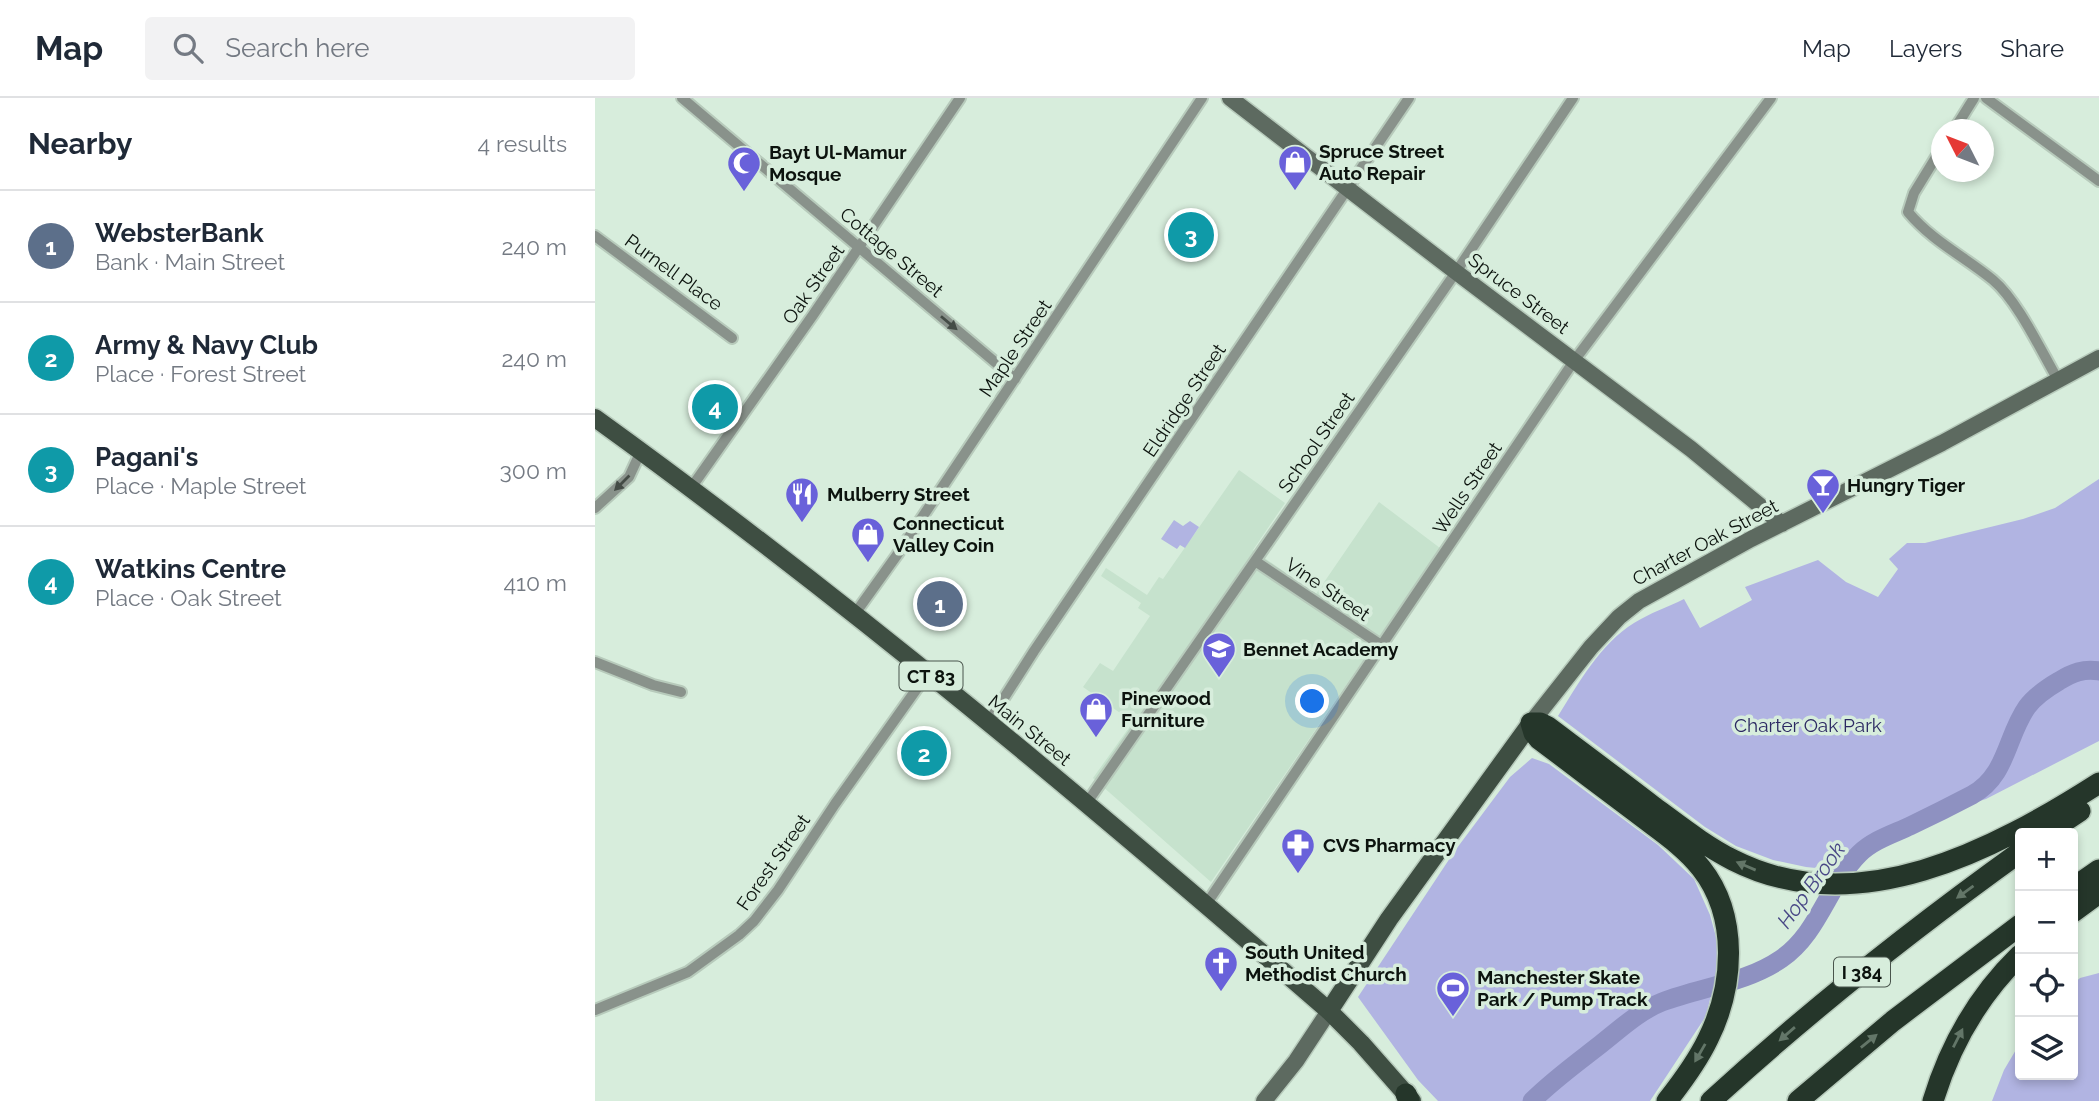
<!DOCTYPE html>
<html lang="en">
<head>
<meta charset="utf-8">
<style>
	body { margin:0; font-family:Raleway,sans-serif; background:#f2f2f3; color:#1f2937 }
	.controls { position:absolute; right:21px; bottom:21px; display:grid; overflow:hidden; border-radius:7px; box-shadow:0 4px 10px #0003 }
	.controls button { width:63px; height:63px; display:grid; place-items:center; padding:0; border:0; border-bottom:2px solid #e0e1e3; background:#fff; color:#1f2937; font:35px sans-serif }
	.compass { position:absolute; left:1336px; top:21px; width:63px; height:63px; border-radius:50%; background:#fff; box-shadow:0 4px 10px #0003; rotate:312deg }
	.you { position:absolute; left:718px; top:604px; width:24px; height:24px; margin:-18px; border:5px solid #fff; border-radius:50%; background:#1a73e8; box-shadow:0 0 0 10px #1a73e833 }
	.badge { display:grid; place-items:center; width:46px; height:46px; border-radius:50%; background:#111827; color:#fff; font-size:23px; font-weight:700 }
	.pin { position:absolute; translate:-50% -50%; border:4px solid #fff; box-shadow:0 2px 7px #0006 }
	.list { margin:0; padding:0; list-style:none }
	h2 { display:flex; justify-content:space-between; align-items:center; height:91px; margin:0; padding:0 28px; font-size:30px }
	h2 small { font-size:23px; font-weight:400; color:#747a83 }
	.list li { display:grid; grid-template-columns:46px 1fr auto; gap:21px; align-items:center; box-sizing:border-box; height:112px; padding:0 28px; border-top:2px solid #e0e1e3 }
	.list b { display:block; font-size:26px; white-space:nowrap }
	.list p { margin:0; font-size:23px; white-space:nowrap; color:#747a83 }
	.list em { font-size:23px; font-style:normal; color:#747a83 }
	.icon { flex:none; width:38px; height:38px; fill:none; stroke:currentColor; stroke-width:2; stroke-linecap:round; stroke-linejoin:round }
	.map { position:relative; flex:none; width:1504px; height:1003px; overflow:hidden }
	header { display:flex; align-items:center; gap:42px; box-sizing:border-box; height:98px; padding:0 35px; background:#fff; border-bottom:2px solid #e0e1e3 }
	header strong { font-size:33px }
	nav { display:flex; gap:38px; margin-inline-start:auto; font-size:24px }
	.search { width:490px; height:63px; background:#f2f2f3; display:flex; align-items:center; gap:18px; box-sizing:border-box; padding:0 24px; border-radius:7px; color:#747a83; font-size:26px }
	main { display:flex }
	aside { flex:1; background:#fff }
	.map>svg:first-child { display:block }
</style>
</head>
<body>
<header>
<strong>Map</strong>
<div class="search"><svg class="icon" aria-label="search" viewBox="0 0 24 24"><circle cx="10" cy="10" r="6"/><path d="M15 15l6 6"/></svg>Search here</div>
<nav><a>Map</a><a>Layers</a><a>Share</a></nav>
</header>
<main>
<aside>
<h2>Nearby<small>4 results</small></h2>
<ul class="list">
<li><span class="badge" style="background:#5c6f8a">1</span><div><b>WebsterBank</b><p>Bank · Main Street</p></div><em>240 m</em></li>
<li><span class="badge" style="background:#0f9aa8">2</span><div><b>Army &amp; Navy Club</b><p>Place · Forest Street</p></div><em>240 m</em></li>
<li><span class="badge" style="background:#0f9aa8">3</span><div><b>Pagani's</b><p>Place · Maple Street</p></div><em>300 m</em></li>
<li><span class="badge" style="background:#0f9aa8">4</span><div><b>Watkins Centre</b><p>Place · Oak Street</p></div><em>410 m</em></li>
</ul>
</aside>
<div class="map">
<svg width="1504" height="1003" viewBox="0 0 1504 1003">
	<rect width="100%" height="100%" fill="#d7eddc"/>
	<path fill="#c6e2cd" d="M644,372L690,405L658,452L721,496L784,404L845,450L616,784L498,680L538,624L488,589L505,565L518,573L555,518L543,510L546,505L506,478L511,470L552,497L564,479L568,481Z"/>
	<path fill="#b1b4e2" d="M1504,381V643L1391,701L1344,716L1287,742L1251,773L1211,769L1178,762L1141,748L1110,729L963,618C983,586 1006,545 1039,525C1055,515 1073,509 1089,501L1105,530L1157,502L1150,489L1223,462L1251,484L1283,499L1303,471L1294,461L1312,445H1330L1428,421L1460,410Z
		M579,422L588,428L595,423L604,429L590,450L585,447L582,451L566,441Z
		M937,660L954,666L1063,747L1099,781L1115,817L1124,850L1121,876L1111,918L1055,1003H843L823,982L763,899L859,754L915,679Z
		M1504,875V1003H1397L1409,972L1425,945V977H1478V886L1485,880Z"/>
	<g fill="none" stroke-linecap="round" stroke-linejoin="round">
		<path stroke="#8e91c1" stroke-width="19" d="M937,1003C958,982 983,964 1006,946C1025,931 1044,913 1067,904C1106,889 1151,885 1186,861C1224,835 1233,787 1264,756C1278,742 1298,736 1315,728C1336,718 1356,708 1377,697C1412,678 1411,639 1432,609C1440,598 1452,590 1464,583C1477,575 1489,570 1504,573"/>
		<g stroke="#b7cabb" stroke-width="14">
			<path id="street" d="M87,0L420,281
				M1391,0L1504,83
				M1359,32L1379,0
				M1346,51L1319,95L1313,114C1337,143 1370,159 1398,182C1423,203 1446,253 1463,282
				M0,138L137,240
				M96,390L218,217L365,0
				M0,410L34,379L46,353
				M660,463L786,547
				M259,517L302,457L607,0
				M0,564L58,587L86,594
				M393,625L439,553L814,0
				M491,706L861,174L978,0
				M610,808L979,263L1176,0
				M0,912L93,874L144,837L159,823L183,792L240,706L333,575"/>
		</g>
		<g stroke="#b7cabb" stroke-width="19">
			<path id="secondary" d="M635,0L861,174L1096,351L1187,426
				M936,625L996,549L1024,519L1044,503L1156,441L1347,345L1504,260
				M669,1003L701,963L734,913"/>
		</g>
		<g stroke="#b7cabb" stroke-width="21">
			<path id="primary" d="M0,320C255,504 497,707 734,913L766,945L817,1003
				M734,913L794,821L936,625"/>
		</g>
		<g stroke="#b7cabb" stroke-width="24">
			<path id="highway" d="M1452,735L1485,713
				M1478,790L1504,772
				M1478,814L1504,795
				M811,996L814,1003
				M1072,1003C1087,984 1102,964 1113,941C1139,889 1144,818 1106,770C1089,748 1064,732 1042,715C1009,690 977,666 944,641L939,635L936,625H945L953,629C989,656 1024,682 1059,709C1085,728 1110,748 1138,762C1262,825 1399,752 1504,685
				M1116,1003C1214,913 1318,831 1425,754
				M1203,1003L1298,923L1425,827
				M1338,1003C1355,947 1383,898 1425,857"/>
		</g>
		<use href="#street" stroke="#89928b" stroke-width="10"/>
		<use href="#secondary" stroke="#5d6a60" stroke-width="16"/>
		<use href="#primary" stroke="#3e4e42" stroke-width="18"/>
		<use href="#highway" stroke="#25362a" stroke-width="21"/>
	</g>
	<defs><path id="oneway-solid" d="M-6-.8H1V-3.2L6.5 0L1 3.2V.8H-6Z" transform="scale(1.75)"/></defs>
	<g fill="#444c46">
		<use href="#oneway-solid" transform="translate(354 225) rotate(40)"/>
		<use href="#oneway-solid" transform="translate(27 385) rotate(135)"/>
	</g>
	<g fill="#637668">
		<use href="#oneway-solid" transform="translate(1151 768) rotate(-157)"/>
		<use href="#oneway-solid" transform="translate(1370 794) rotate(144)"/>
		<use href="#oneway-solid" transform="translate(1192 936) rotate(139)"/>
		<use href="#oneway-solid" transform="translate(1363 940) rotate(-63)"/>
		<use href="#oneway-solid" transform="translate(1274 943) rotate(-39)"/>
		<use href="#oneway-solid" transform="translate(1105 955) rotate(120)"/>
	</g>
	<defs>
		<g id="shop-pin" transform="scale(1.75)"><path d="M0 17L-7.5 6A9.5 9.5 0 1 1 7.5 6Z" fill="#6961da" stroke="#d7eddc"/><path d="M-5-2.5h2.3a2.7 3.5 0 0 1 5.4 0H5L5.5 6h-11ZM-1.5-2.5h3a1.5 2.3 0 0 0-3 0Z" fill="#fff"/></g>
		<g id="mosque-pin" transform="scale(1.75)"><path d="M0 17L-7.5 6A9.5 9.5 0 1 1 7.5 6Z" fill="#6961da" stroke="#d7eddc"/><path d="M3.5-4.9A6 6 0 1 0 3.5 4.9A5 5 0 1 1 3.5-4.9Z" fill="#fff"/></g>
		<g id="bar-pin" transform="scale(1.75)"><path d="M0 17L-7.5 6A9.5 9.5 0 1 1 7.5 6Z" fill="#6961da" stroke="#d7eddc"/><path d="M-6-5H6L.8 .8V4.5H3.5V6h-7V4.5H-.8V.8Z" fill="#fff"/></g>
		<g id="restaurant-pin" transform="scale(1.75)"><path d="M0 17L-7.5 6A9.5 9.5 0 1 1 7.5 6Z" fill="#6961da" stroke="#d7eddc"/><path d="M-5-6h1v4h1v-4h1v4h1v-4h1v5L-1.5 .5V6h-2V.5L-5-1ZM5-6V6H3V1.5H1.5Q1.5-4 5-6Z" fill="#fff"/></g>
		<g id="school-pin" transform="scale(1.75)"><path d="M0 17L-7.5 6A9.5 9.5 0 1 1 7.5 6Z" fill="#6961da" stroke="#d7eddc"/><path d="M0-5L7-2L0 1L-7-2ZM-4 1L0 2.5L4 1V4Q0 6-4 4Z" fill="#fff"/></g>
		<g id="pharmacy-pin" transform="scale(1.75)"><path d="M0 17L-7.5 6A9.5 9.5 0 1 1 7.5 6Z" fill="#6961da" stroke="#d7eddc"/><path d="M-2-6h4v4h4v4h-4v4h-4v-4h-4v-4h4Z" fill="#fff"/></g>
		<g id="church-pin" transform="scale(1.75)"><path d="M0 17L-7.5 6A9.5 9.5 0 1 1 7.5 6Z" fill="#6961da" stroke="#d7eddc"/><path d="M-1.2-6h2.4v3.5h3.3v2.4h-3.3V6h-2.4V-.1h-3.3v-2.4h3.3Z" fill="#fff"/></g>
		<g id="stadium-pin" transform="scale(1.75)"><path d="M0 17L-7.5 6A9.5 9.5 0 1 1 7.5 6Z" fill="#6961da" stroke="#d7eddc"/><path d="M0-5a6.5 5 0 1 0 0 10a6.5 5 0 1 0 0-10ZM-3.5-1.8h7v3.6h-7Z" fill="#fff"/></g>
	</defs>
	<g fill-rule="evenodd">
		<use href="#shop-pin" x="700" y="64"/>
		<use href="#mosque-pin" x="149" y="65"/>
		<use href="#bar-pin" x="1228" y="387"/>
		<use href="#restaurant-pin" x="207" y="396"/>
		<use href="#shop-pin" x="273" y="436"/>
		<use href="#school-pin" x="624" y="551"/>
		<use href="#shop-pin" x="501" y="611"/>
		<use href="#pharmacy-pin" x="703" y="747"/>
		<use href="#church-pin" x="626" y="865"/>
		<use href="#stadium-pin" x="858" y="890"/>
	</g>
	<g text-anchor="middle" dominant-baseline="central" stroke-width="7" stroke-linejoin="round" paint-order="stroke">
		<g fill="#d7eddc" stroke="#49544c" stroke-width="2">
			<rect x="304.5" y="563.5" width="63" height="29" rx="5"/>
			<rect x="1239" y="859.5" width="56" height="29" rx="5"/>
		</g>
		<g font-size="18" font-weight="bold" fill="#0c130e">
			<text x="336" y="578">CT 83</text>
			<text x="1267" y="874">I 384</text>
		</g>
		<g font-size="19" font-weight="bold" fill="#0c130e" stroke="#d7eddc" text-anchor="start">
			<text x="724" y="53">Spruce Street<tspan x="724" dy="22">Auto Repair</tspan></text>
			<text x="174" y="54">Bayt Ul-Mamur<tspan x="174" dy="22">Mosque</tspan></text>
			<text x="1252" y="387">Hungry Tiger</text>
			<text x="232" y="396">Mulberry Street</text>
			<text x="298" y="425">Connecticut<tspan x="298" dy="22">Valley Coin</tspan></text>
			<text x="648" y="551">Bennet Academy</text>
			<text x="526" y="600">Pinewood<tspan x="526" dy="22">Furniture</tspan></text>
			<text x="728" y="747">CVS Pharmacy</text>
			<text x="650" y="854">South United<tspan x="650" dy="22">Methodist Church</tspan></text>
			<text x="882" y="879">Manchester Skate<tspan x="882" dy="22">Park / Pump Track</tspan></text>
		</g>
		<g font-size="19" fill="#0c130e" stroke="#d7eddc">
			<text transform="translate(297 154) rotate(40)">Cottage Street</text>
			<text transform="translate(79 174) rotate(36)">Purnell Place</text>
			<text transform="translate(218 186) rotate(-55)">Oak Street</text>
			<text transform="translate(924 195) rotate(37)">Spruce Street</text>
			<text transform="translate(420 250) rotate(-56)">Maple Street</text>
			<text transform="translate(589 302) rotate(-56)">Eldridge Street</text>
			<text transform="translate(721 344) rotate(-55)">School Street</text>
			<text transform="translate(872 390) rotate(-56)">Wells Street</text>
			<text transform="translate(1110 444) rotate(-28)">Charter Oak Street</text>
			<text transform="translate(733 491) rotate(34)">Vine Street</text>
			<text transform="translate(435 632) rotate(39)">Main Street</text>
			<text transform="translate(178 764) rotate(-55)">Forest Street</text>
		</g>
		<g font-size="19" fill="#2b2862" stroke="#d7eddc">
			<text x="1213" y="627">Charter Oak Park</text>
		</g>
		<g font-size="21" font-style="italic" fill="#494886" stroke="#d7eddc">
			<text transform="translate(1216 787) rotate(-54)">Hop Brook</text>
		</g>
	</g>
</svg>
<div class="controls">
<button>+</button>
<button>−</button>
<button><svg class="icon" aria-label="locate" viewBox="0 0 24 24"><circle cx="12" cy="12" r="6"/><path d="M12 2v4M12 18v4M2 12h4M18 12h4"/></svg></button>
<button><svg class="icon" aria-label="layers" viewBox="0 0 24 24"><path d="M12 4l9 5-9 5-9-5zM3 14l9 5 9-5"/></svg></button>
</div>
<svg class="compass" viewBox="-18 -18 36 36"><path d="M0-13l5 13h-10z" fill="#e53935"/><path d="M0 13l5-13h-10z" fill="#747a83"/></svg>
<div class="you"></div>
<div class="pin badge" style="left:345px;top:506px;background:#5c6f8a">1</div>
<div class="pin badge" style="left:329px;top:655px;background:#0f9aa8">2</div>
<div class="pin badge" style="left:596px;top:137px;background:#0f9aa8">3</div>
<div class="pin badge" style="left:120px;top:309px;background:#0f9aa8">4</div>
</div>
</main>
</body>
</html>
